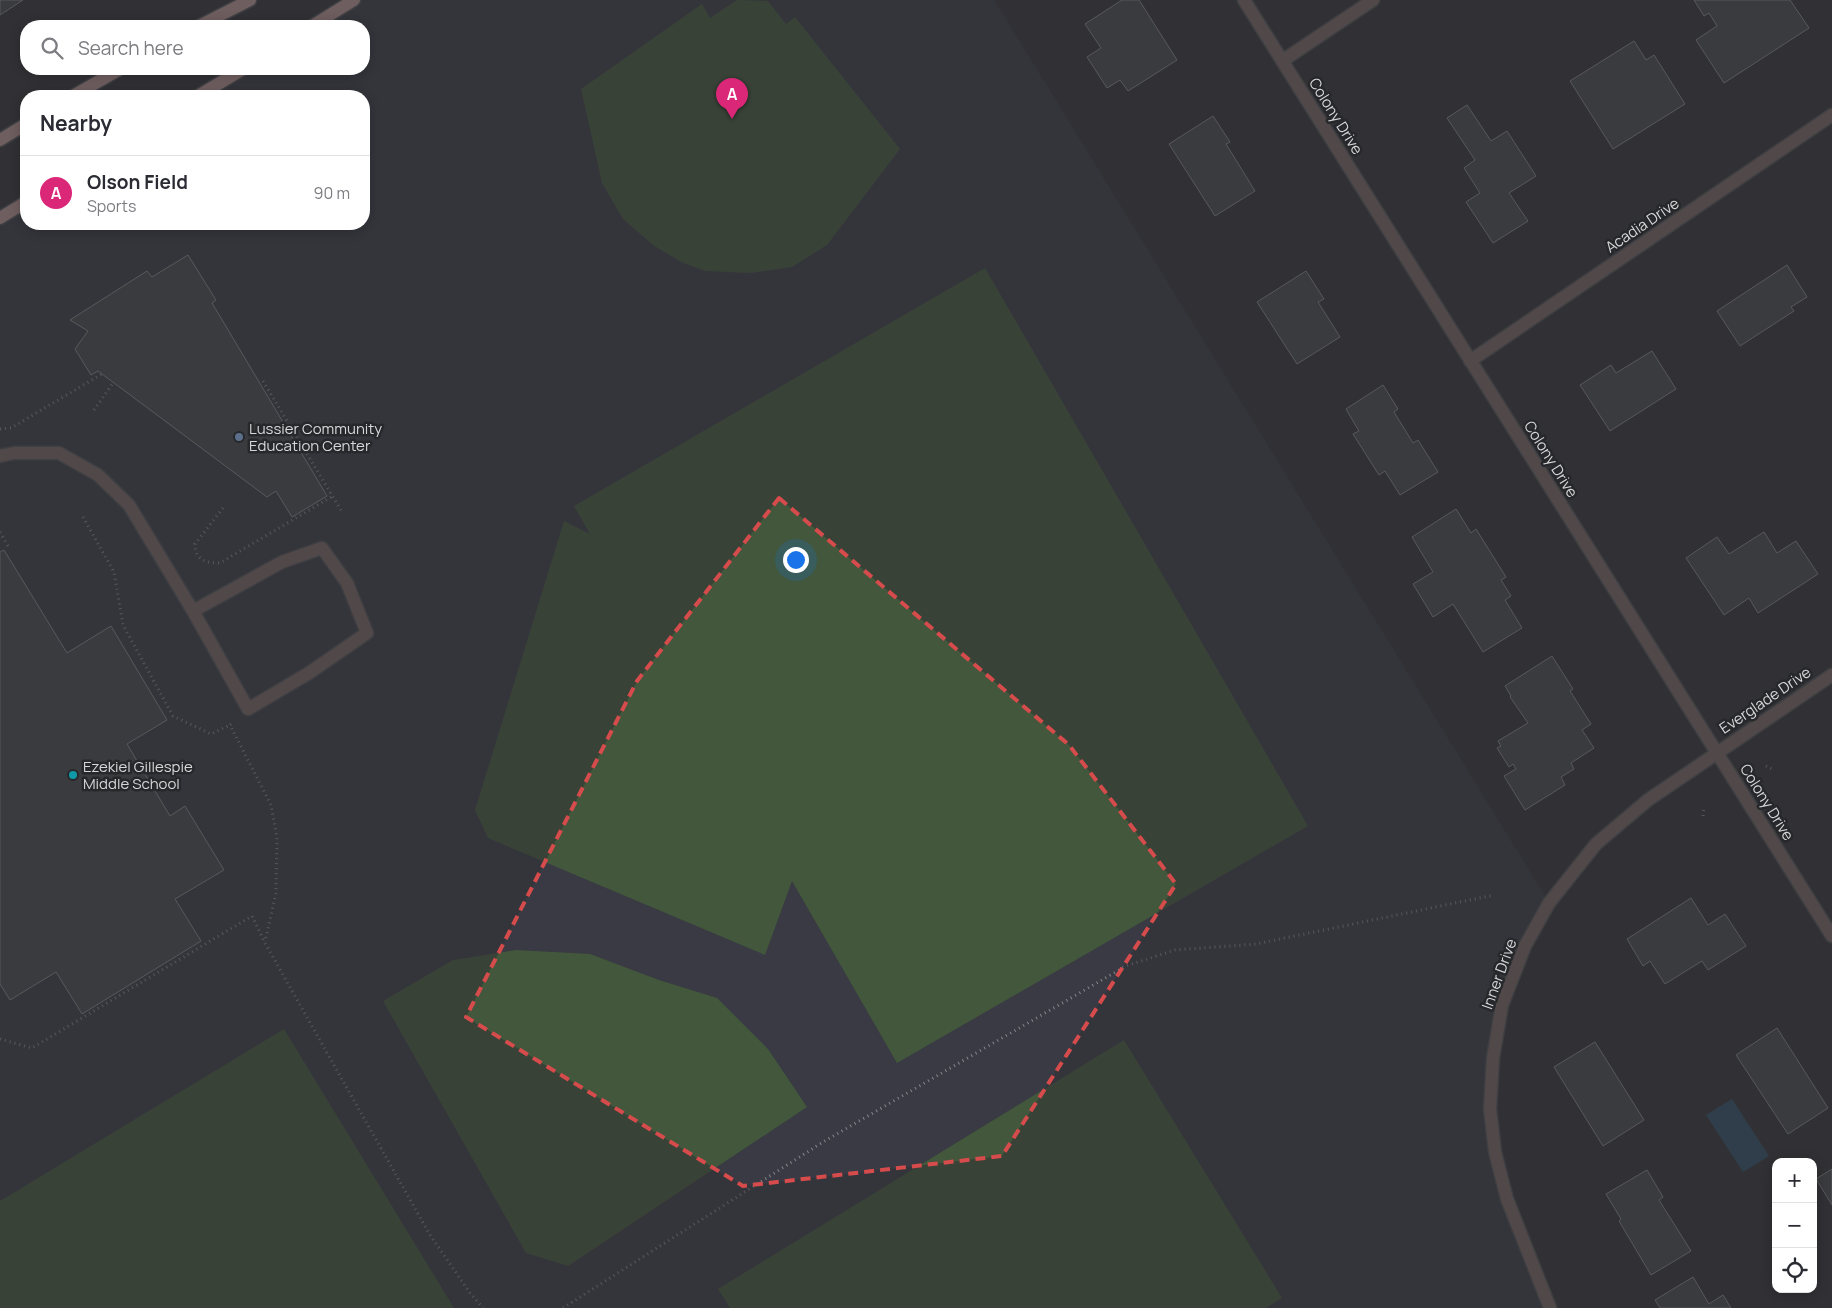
<!DOCTYPE html>
<html lang="en">
<head>
<meta charset="utf-8">
<style>
	body { margin:0; font-family:Manrope,sans-serif; background:#f7f7f7; color:#2b2b33 }
	.controls { position:absolute; right:15px; bottom:15px; display:grid; overflow:hidden; border-radius:10px; box-shadow:0 2px 12px #0003 }
	.controls button { width:45px; height:45px; display:grid; place-items:center; padding:0; border:0; border-bottom:1px solid #e1e1e2; background:#fff; color:#2b2b33; font:25px sans-serif }
	.you { position:absolute; left:795px; top:559px; width:18px; height:18px; margin:-12px; border:4px solid #fff; border-radius:50%; background:#1a73e8; box-shadow:0 0 0 8px #1a73e833 }
	.badge { display:grid; place-items:center; width:32px; height:32px; border-radius:50%; background:#db2777; color:#fff; font-size:16px; font-weight:700 }
	.pin { position:absolute; translate:-50% -41px; filter:drop-shadow(0 1px 2px #0008) }
	.pin::after { content:''; position:absolute; top:26px; width:18px; height:15px; background:inherit; clip-path:polygon(0 0,100% 0,50% 100%) }
	.list { margin:0; padding:0; list-style:none }
	h2 { display:flex; justify-content:space-between; align-items:center; height:65px; margin:0; padding:0 20px; font-size:21px }
	h2 small { font-size:16px; font-weight:400; color:#7c7c81 }
	.list li { display:grid; grid-template-columns:32px 1fr auto; gap:15px; align-items:center; box-sizing:border-box; height:75px; padding:0 20px; border-top:1px solid #e1e1e2 }
	.list b { display:block; font-size:19px; white-space:nowrap }
	.list p { margin:0; font-size:16px; white-space:nowrap; color:#7c7c81 }
	.list em { font-size:16px; font-style:normal; color:#7c7c81 }
	.icon { flex:none; width:28px; height:28px; fill:none; stroke:currentColor; stroke-width:2; stroke-linecap:round; stroke-linejoin:round }
	.map { position:relative; flex:none; width:1832px; height:1308px; overflow:hidden }
	.search { position:absolute; background:#fff; box-shadow:0 2px 12px #0003; left:20px; top:20px; width:350px; height:55px; display:flex; align-items:center; gap:12px; box-sizing:border-box; padding:0 18px; border-radius:20px; color:#7c7c81; font-size:19px }
	.panel { position:absolute; background:#fff; box-shadow:0 2px 12px #0003; left:20px; top:90px; width:350px; height:140px; border-radius:20px }
	.map>svg:first-child { display:block }
</style>
</head>
<body>
<div class="map">
<svg width="1832" height="1308" viewBox="0 0 1832 1308">
	<rect width="100%" height="100%" fill="#313235"/>
	<path fill="#393a43" d="M354,0H994L1549,903L1525,946L1493,1058L1495,1152L1550,1308H0V218L26,202V224H364V96H198L243,69H364V26H312Z"/>
	<path fill="#42573b" d="M737,0L768,1L786,24L795,17L900,149L827,245L792,267L751,273L705,271L681,262L653,245L623,219L602,183L581,89L702,4L710,18Z
		M985,268L1308,826L897,1063L792,881L765,955L488,838L475,810L564,521L590,534L574,506Z
		M516,950L590,954L659,980L717,998L768,1049L807,1107L568,1266L526,1253L383,1001L453,960Z
		M284,1029L454,1308H0V1201Z
		M1124,1040L1282,1298L1266,1308H730L718,1289Z"/>
	<path fill="#2e4f65" d="M1732,1099L1769,1156L1743,1172L1706,1115Z"/>
	<path fill="#46474a" stroke="#88888c" d="M0,0H23L0,15Z
		M1122,0H1139L1177,60L1128,91L1120,80L1107,88L1087,57L1101,48L1085,24Z
		M1694,0H1790L1809,28L1724,83L1696,40L1717,26L1709,13L1704,16Z
		M1634,41L1646,60L1654,55L1685,104L1613,149L1570,81Z
		M1467,105L1491,141L1507,131L1536,176L1509,193L1528,221L1493,243L1466,202L1480,193L1464,168L1475,160L1447,118Z
		M1213,116L1230,142L1226,144L1255,191L1215,216L1169,144Z
		M188,255L216,300L212,303L327,496L292,517L276,491L267,497L98,371L91,375L75,349L88,331L70,320L147,271L152,277Z
		M1787,265L1807,297L1791,307L1794,311L1740,346L1717,311Z
		M1306,271L1324,299L1318,302L1340,337L1297,364L1257,302Z
		M1652,351L1676,389L1610,431L1580,385L1611,365L1616,373Z
		M1383,385L1398,409L1394,412L1413,443L1418,440L1438,472L1400,495L1385,471L1379,475L1353,434L1359,431L1346,409Z
		M1456,509L1471,533L1476,529L1506,577L1501,580L1511,596L1505,600L1522,628L1483,652L1453,604L1433,617L1413,584L1433,572L1412,537Z
		M1764,532L1777,553L1796,541L1818,574L1758,613L1749,598L1724,615L1686,558L1717,537L1729,554Z
		M4,550L67,653L111,626L167,720L127,744L170,816L185,806L224,870L175,899L201,941L82,1014L56,972L10,1000L0,984V552Z
		M1552,656L1573,689L1570,691L1591,724L1582,730L1594,748L1571,763L1574,769L1561,777L1565,785L1525,810L1504,776L1516,769L1513,764L1509,767L1497,748L1501,746L1498,741L1528,723L1510,697L1511,696L1505,686Z
		M1691,898L1708,925L1725,914L1746,946L1708,970L1702,961L1665,984L1650,961L1643,966L1627,939Z
		M1777,1028L1828,1108L1788,1134L1736,1055Z
		M1595,1042L1644,1120L1603,1146L1554,1067Z
		M1832,1169V1205L1816,1179Z
		M1647,1170L1663,1197L1659,1200L1691,1251L1651,1275L1619,1221L1621,1219L1606,1194Z
		M1693,1277L1709,1304L1723,1295L1731,1308H1660L1655,1300Z"/>
	<g fill="none" stroke-linecap="round" stroke-linejoin="round">
		<g stroke="#4f5053" stroke-width="15">
			<path id="minor" d="M1244,0L1832,936
				M1282,61L1373,0
				M1470,361L1832,115
				M0,456L14,453H59L98,475L129,505L193,611L248,709L309,673L367,633L347,583L322,548L282,562L193,611
				M1550,1308L1507,1199L1495,1152L1490,1109L1493,1058L1502,1005L1525,946L1549,903L1596,844L1648,800L1832,675"/>
		</g>
		<g stroke="#4f5053" stroke-width="15">
			<path id="major" d="M199,26L250,0
				M312,26L354,0
				M73,96L120,69
				M198,96L243,69
				M0,140L26,124
				M0,218L26,202"/>
		</g>
		<path stroke="#868689" stroke-width="3" stroke-dasharray="1 4" stroke-linecap="butt" d="M263,381L342,512
			M94,410L113,383
			M0,429L11,428L102,374
			M223,508L195,544C195,561 207,563 220,563L333,496
			M83,517L114,572L123,625L173,716L211,734L230,725
			M0,532L8,546
			M231,724L230,725L271,805L277,838L276,893L265,942
			M1766,766L1772,769
			M1703,816L1704,807
			M0,1039L32,1048L252,916L265,943L430,1235L470,1293L483,1308
			M563,1308L823,1142L1126,966L1175,950L1256,944L1494,895"/>
		<use href="#minor" stroke="#776563" stroke-width="12"/>
		<use href="#major" stroke="#bb9692" stroke-width="12"/>
	</g>
	<path d="M0 0H1832V1308H0ZM779,498L1069,745L1176,884L1002,1156L743,1186L466,1017L637,681Z" fill="#313235" fill-opacity=".55" fill-rule="evenodd"/>
	<path fill="none" stroke="#d64b4b" stroke-width="4" stroke-dasharray="10 6" stroke-linejoin="round" d="M779,498L1069,745L1176,884L1002,1156L743,1186L466,1017L637,681Z"/>
	<circle fill="#5c6f8a" stroke="#27282b" stroke-width="2" cx="239" cy="437" r="5"/>
	<circle fill="#0f9aa8" stroke="#27282b" stroke-width="2" cx="73" cy="775" r="5"/>
	<g text-anchor="middle" dominant-baseline="central" stroke-width="5" stroke-linejoin="round" paint-order="stroke">
		<g font-size="15" fill="#d7d7d9" stroke="#27282b">
			<text transform="translate(1336 116) rotate(58)">Colony Drive</text>
			<text transform="translate(1642 225) rotate(-34)">Acadia Drive</text>
			<text transform="translate(1551 459) rotate(58)">Colony Drive</text>
			<text transform="translate(1765 700) rotate(-34)">Everglade Drive</text>
			<text transform="translate(1767 802) rotate(58)">Colony Drive</text>
			<text transform="translate(1499 974) rotate(-70)">Inner Drive</text>
		</g>
		<g font-size="15" fill="#d7d7d9" stroke="#27282b" text-anchor="start">
			<text x="249" y="428">Lussier Community<tspan x="249" dy="17">Education Center</tspan></text>
			<text x="83" y="766">Ezekiel Gillespie<tspan x="83" dy="17">Middle School</tspan></text>
		</g>
	</g>
</svg>
<div class="controls">
<button>+</button>
<button>−</button>
<button><svg class="icon" aria-label="locate" viewBox="0 0 24 24"><circle cx="12" cy="12" r="6"/><path d="M12 2v4M12 18v4M2 12h4M18 12h4"/></svg></button>
</div>
<div class="you"></div>
<div class="pin badge" style="left:732px;top:119px">A</div>
<div class="search"><svg class="icon" aria-label="search" viewBox="0 0 24 24"><circle cx="10" cy="10" r="6"/><path d="M15 15l6 6"/></svg>Search here</div>
<section class="panel">
<h2>Nearby<small></small></h2>
<ul class="list">
<li><span class="badge">A</span><div><b>Olson Field</b><p>Sports</p></div><em>90 m</em></li>
</ul>
</section>
</div>
</body>
</html>
